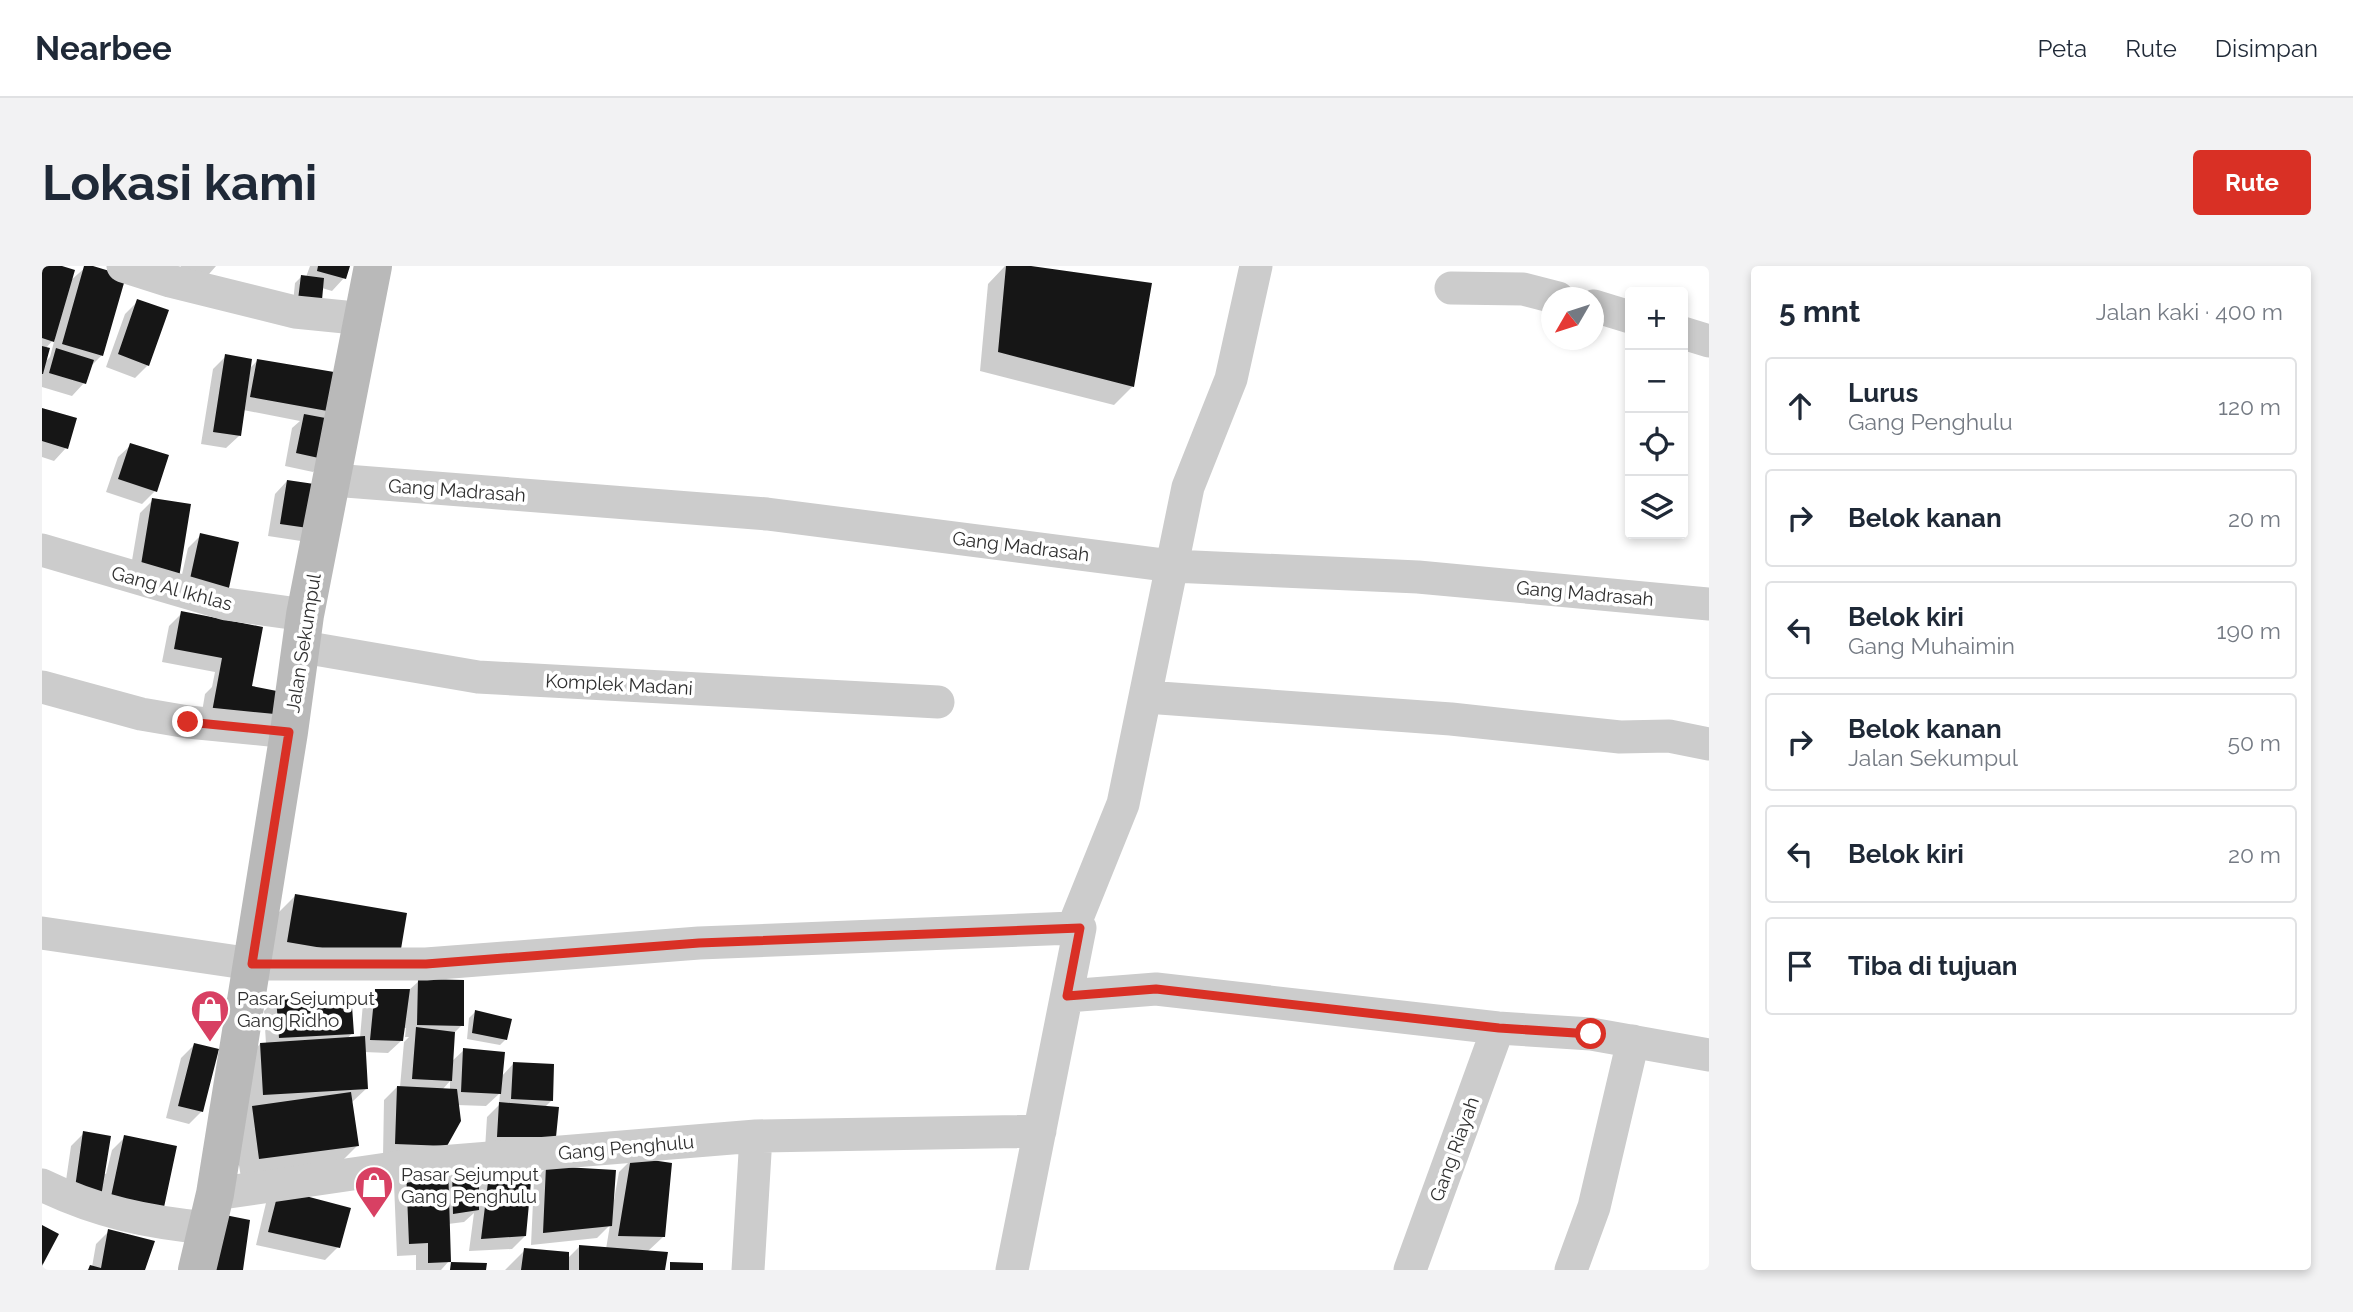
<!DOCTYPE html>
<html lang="id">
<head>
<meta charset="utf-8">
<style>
	body { margin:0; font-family:Raleway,sans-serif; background:#f2f2f3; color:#1f2937 }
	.controls { position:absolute; right:21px; top:21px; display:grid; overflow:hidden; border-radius:7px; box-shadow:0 4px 10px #0003 }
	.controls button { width:63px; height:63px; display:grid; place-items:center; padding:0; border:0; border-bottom:2px solid #e0e1e3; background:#fff; color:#1f2937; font:35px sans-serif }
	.compass { position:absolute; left:1499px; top:21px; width:63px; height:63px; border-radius:50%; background:#fff; box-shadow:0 4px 10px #0003; rotate:231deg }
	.stop { position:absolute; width:21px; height:21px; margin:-16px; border:5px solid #d93025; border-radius:50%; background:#fff }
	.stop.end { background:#d93025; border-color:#fff; box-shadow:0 2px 7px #0008 }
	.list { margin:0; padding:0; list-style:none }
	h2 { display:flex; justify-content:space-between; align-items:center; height:91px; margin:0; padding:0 28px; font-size:30px }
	h2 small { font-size:23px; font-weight:400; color:#747a83 }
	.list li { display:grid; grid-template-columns:46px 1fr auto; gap:21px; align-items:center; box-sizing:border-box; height:98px; margin:0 14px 14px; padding:0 14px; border:2px solid #e0e1e3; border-radius:7px }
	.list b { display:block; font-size:26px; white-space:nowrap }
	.list p { margin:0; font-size:23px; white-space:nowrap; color:#747a83 }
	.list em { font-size:23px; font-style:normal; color:#747a83 }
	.icon { flex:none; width:38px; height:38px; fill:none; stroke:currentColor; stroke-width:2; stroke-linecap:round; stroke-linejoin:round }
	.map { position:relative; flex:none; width:1667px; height:1004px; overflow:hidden; border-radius:7px }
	header { display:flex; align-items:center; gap:42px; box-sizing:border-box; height:98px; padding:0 35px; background:#fff; border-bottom:2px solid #e0e1e3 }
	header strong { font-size:33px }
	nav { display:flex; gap:38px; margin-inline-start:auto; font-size:24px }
	.intro { display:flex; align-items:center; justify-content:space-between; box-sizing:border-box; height:168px; padding:0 42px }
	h1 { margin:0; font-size:49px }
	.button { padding:18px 32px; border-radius:7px; background:#d93025; color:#fff; font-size:24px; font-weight:700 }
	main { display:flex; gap:42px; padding:0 42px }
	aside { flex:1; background:#fff; border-radius:7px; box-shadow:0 4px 10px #0003 }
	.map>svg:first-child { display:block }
</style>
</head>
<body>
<header>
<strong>Nearbee</strong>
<nav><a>Peta</a><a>Rute</a><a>Disimpan</a></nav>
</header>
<div class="intro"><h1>Lokasi kami</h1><a class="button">Rute</a></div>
<main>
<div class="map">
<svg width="1667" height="1004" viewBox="0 0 1667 1004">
	<rect width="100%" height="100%" fill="#fff"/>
	<path fill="#0003" fill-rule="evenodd" d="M0,0H13L28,15L45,0L60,89L48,101L42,117L30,130L0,121ZM13,72L8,91L2,97L3,83Z
		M139,0H174L161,15L137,8Z
		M268,0H306L302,12L290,25L280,22L250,47L253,17L259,11H264Z
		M963,0H977L1091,120L1072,139L938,105L946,18Z
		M96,35L106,99L93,112L64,101L83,48Z
		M184,90L207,103L216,94L289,145L284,193L271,206L243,200L250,162L258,155L201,144L197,170L184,182L159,178L171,103Z
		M0,143L24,182L12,195L0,191Z
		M89,179L125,191L113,225L100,238L64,226L76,191Z
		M245,215L271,262L259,275L226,270L233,228Z
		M111,234L147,240L85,324L98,247Z
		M159,269L195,277L134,335L146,282Z
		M140,347L208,421L158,458L163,428L170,421L173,406L120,396L127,360Z
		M253,630L355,694L226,695L234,649Z
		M377,715L420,759L411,768L409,796L422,784L459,811L471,798L510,834L503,841L513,870L443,883L445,851L457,839L458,827L444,840L415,839L404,879L341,890L342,834L355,821H358L362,776L367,771H363L364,762H361L359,775L346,787L322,786L325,822L309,837L315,880L296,899L199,912L191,861L199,798L218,778H224L222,745L235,732L310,767L305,773L318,772L321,737L334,724H367ZM408,815V824H400Z
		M433,746L464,773L458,779L425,773L427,752Z
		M152,779L160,845L147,858L124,852L139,792Z
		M42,867L61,907L64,908L70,884L83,871L118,952L20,942L29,880Z
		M590,893L621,971L605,986L621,1004H463L483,984L525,993L538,980L564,983L568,959L555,972L489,979L492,914L505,901L572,934L577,906Z
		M404,901L435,922L447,909L483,970L470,983L427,985L432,947L422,956L406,958L407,995L399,1004H374V989L355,990L352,918Z
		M237,925L296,981L283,994L214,979L224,937Z
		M67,965L101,1004H45L50,1001L54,978Z"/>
	<path fill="#161616" d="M0,0H20L33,4L12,76L0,72Z
		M42,0H51L84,10L61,90L20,78Z
		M276,0H308L304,13L275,5Z
		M964,0H989L1110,17L1092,121L956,86Z
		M259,9L282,12L279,45L255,42Z
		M95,33L127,44L107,100L76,88Z
		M0,80L8,82L1,108H0Z
		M14,82L52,94L44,118L7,107Z
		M183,88L210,93L199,170L171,166Z
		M215,93L298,107L291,146L208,131Z
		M0,142L35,152L26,183L0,175Z
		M262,148L294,154L286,194L254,187Z
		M88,177L127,189L115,226L76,213Z
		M245,214L279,219L273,263L238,258Z
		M110,232L149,238L136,318L97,311Z
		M158,267L197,276L185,331L146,322Z
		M139,345L221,361L210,420L240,426L233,458L170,446L180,392L132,383Z
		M253,628L365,647L357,695L245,676Z
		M376,713L422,714V760L375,759Z
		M333,723H368L361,775L328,774Z
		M309,726L312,768L237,772L234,730Z
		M433,744L470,753L465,774L430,767Z
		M374,761L413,766L410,815L370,813Z
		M323,770L326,823L221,829L218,777Z
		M152,777L177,783L161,846L136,840Z
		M421,782L463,786L459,828L419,826Z
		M471,796L512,798L511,835L469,833Z
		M355,820L415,823L419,855L405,880L353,878Z
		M309,826L317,880L217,893L210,840Z
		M457,836L517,841L514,871H455Z
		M41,865L69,870L58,937L32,929Z
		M82,869L135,880L121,946L67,940Z
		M589,891L630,897L623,971L576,970Z
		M406,899L409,996L386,997V977L367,978L364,903Z
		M437,899V944L411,948L410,900Z
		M504,900L574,904L570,960L501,967Z
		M490,905L484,970L439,973L447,908Z
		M237,923L309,942L298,982L226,966Z
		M183,949L208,954L201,1004H171Z
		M0,959L17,968L0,1000Z
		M66,963L113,975L103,1004H46L48,999L59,1002Z
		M537,979L626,986L623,1004H537Z
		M482,982L527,986V1004H479Z
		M409,996L445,997L444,1004H408Z
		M628,996L661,997V1004H628Z"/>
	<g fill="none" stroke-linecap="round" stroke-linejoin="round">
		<path stroke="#ccc" stroke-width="33" d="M81,0L128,15L253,46L323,53
			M1409,22L1481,23L1516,32
			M1552,40L1588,51
			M1641,67L1667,75
			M291,214L725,248L1130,300L1376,311L1667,338
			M0,284L184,338L263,349
			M261,381L436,411L896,436
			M0,421L99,448L146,456L247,466
			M1104,431L1409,453L1578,471L1627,470L1667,478
			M0,667L210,698H384L657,677L1031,662
			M1025,730L1114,723L1456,762L1549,768L1667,789
			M0,919C55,946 105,956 165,962
			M173,928L386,897L714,870L998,865
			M706,1004L714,870
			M970,1004L1038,662H1031L1081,538L1146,221L1189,113L1214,0
			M1368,1004L1456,762
			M1529,1004L1552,941L1591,775"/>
		<path stroke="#b9b9b9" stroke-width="38" d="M155,1004L173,928L247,466L263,349L331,0"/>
	</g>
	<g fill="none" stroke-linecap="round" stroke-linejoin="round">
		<path stroke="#d93025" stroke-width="9" d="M146,456L247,466L210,698H384L657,677L1038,662L1025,730L1114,723L1457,762L1549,768"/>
	</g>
	<defs>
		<g id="shop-pin" transform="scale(2.0125)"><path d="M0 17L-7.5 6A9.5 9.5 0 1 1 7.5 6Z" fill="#d84063" stroke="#fff"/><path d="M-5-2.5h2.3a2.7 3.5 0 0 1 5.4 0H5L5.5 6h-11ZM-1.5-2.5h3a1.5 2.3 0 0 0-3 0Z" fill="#fff"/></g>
	</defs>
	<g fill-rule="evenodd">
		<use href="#shop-pin" x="168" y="743"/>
		<use href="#shop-pin" x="332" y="919"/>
	</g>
	<g text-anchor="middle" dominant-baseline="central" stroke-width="7" stroke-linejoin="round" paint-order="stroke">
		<g font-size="19" fill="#2f2f2f" stroke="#fff">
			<text transform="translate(415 224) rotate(4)">Gang Madrasah</text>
			<text transform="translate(979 280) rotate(7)">Gang Madrasah</text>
			<text transform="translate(130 322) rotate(15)">Gang Al Ikhlas</text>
			<text transform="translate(1543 327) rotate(5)">Gang Madrasah</text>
			<text transform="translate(261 377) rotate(-81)">Jalan Sekumpul</text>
			<text transform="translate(577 418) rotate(3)">Komplek Madani</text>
			<text transform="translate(584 881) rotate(-5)">Gang Penghulu</text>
			<text transform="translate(1412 883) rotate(-70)">Gang Riayah</text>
		</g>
		<g font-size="19" fill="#2f2f2f" stroke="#fff" text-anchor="start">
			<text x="195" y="732">Pasar Sejumput<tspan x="195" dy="22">Gang Ridho</tspan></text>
			<text x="359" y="908">Pasar Sejumput<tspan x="359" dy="22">Gang Penghulu</tspan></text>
		</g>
	</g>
</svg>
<div class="controls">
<button>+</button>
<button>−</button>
<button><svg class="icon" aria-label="locate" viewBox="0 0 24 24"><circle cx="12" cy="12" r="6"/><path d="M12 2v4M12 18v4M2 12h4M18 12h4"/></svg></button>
<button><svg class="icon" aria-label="layers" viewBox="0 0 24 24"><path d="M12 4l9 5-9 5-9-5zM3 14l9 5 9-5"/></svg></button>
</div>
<svg class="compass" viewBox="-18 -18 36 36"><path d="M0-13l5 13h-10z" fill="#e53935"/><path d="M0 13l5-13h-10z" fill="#747a83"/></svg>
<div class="stop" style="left:1549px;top:768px"></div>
<div class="stop end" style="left:146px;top:456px"></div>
</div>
<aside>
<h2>5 mnt<small>Jalan kaki · 400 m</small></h2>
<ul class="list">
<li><svg class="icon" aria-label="ahead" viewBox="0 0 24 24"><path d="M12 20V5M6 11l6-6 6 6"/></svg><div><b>Lurus</b><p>Gang Penghulu</p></div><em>120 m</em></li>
<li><svg class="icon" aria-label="right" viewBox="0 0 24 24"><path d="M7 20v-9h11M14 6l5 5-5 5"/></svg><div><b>Belok kanan</b></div><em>20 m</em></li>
<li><svg class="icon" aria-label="left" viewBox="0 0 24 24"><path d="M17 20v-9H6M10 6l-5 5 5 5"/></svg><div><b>Belok kiri</b><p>Gang Muhaimin</p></div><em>190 m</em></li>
<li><svg class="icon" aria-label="right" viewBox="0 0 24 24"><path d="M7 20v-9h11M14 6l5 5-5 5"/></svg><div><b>Belok kanan</b><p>Jalan Sekumpul</p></div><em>50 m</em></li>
<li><svg class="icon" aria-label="left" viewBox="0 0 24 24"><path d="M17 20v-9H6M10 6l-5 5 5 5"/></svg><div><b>Belok kiri</b></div><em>20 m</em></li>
<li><svg class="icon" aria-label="arrive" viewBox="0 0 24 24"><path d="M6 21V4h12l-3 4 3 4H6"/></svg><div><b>Tiba di tujuan</b></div></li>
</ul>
</aside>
</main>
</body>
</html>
